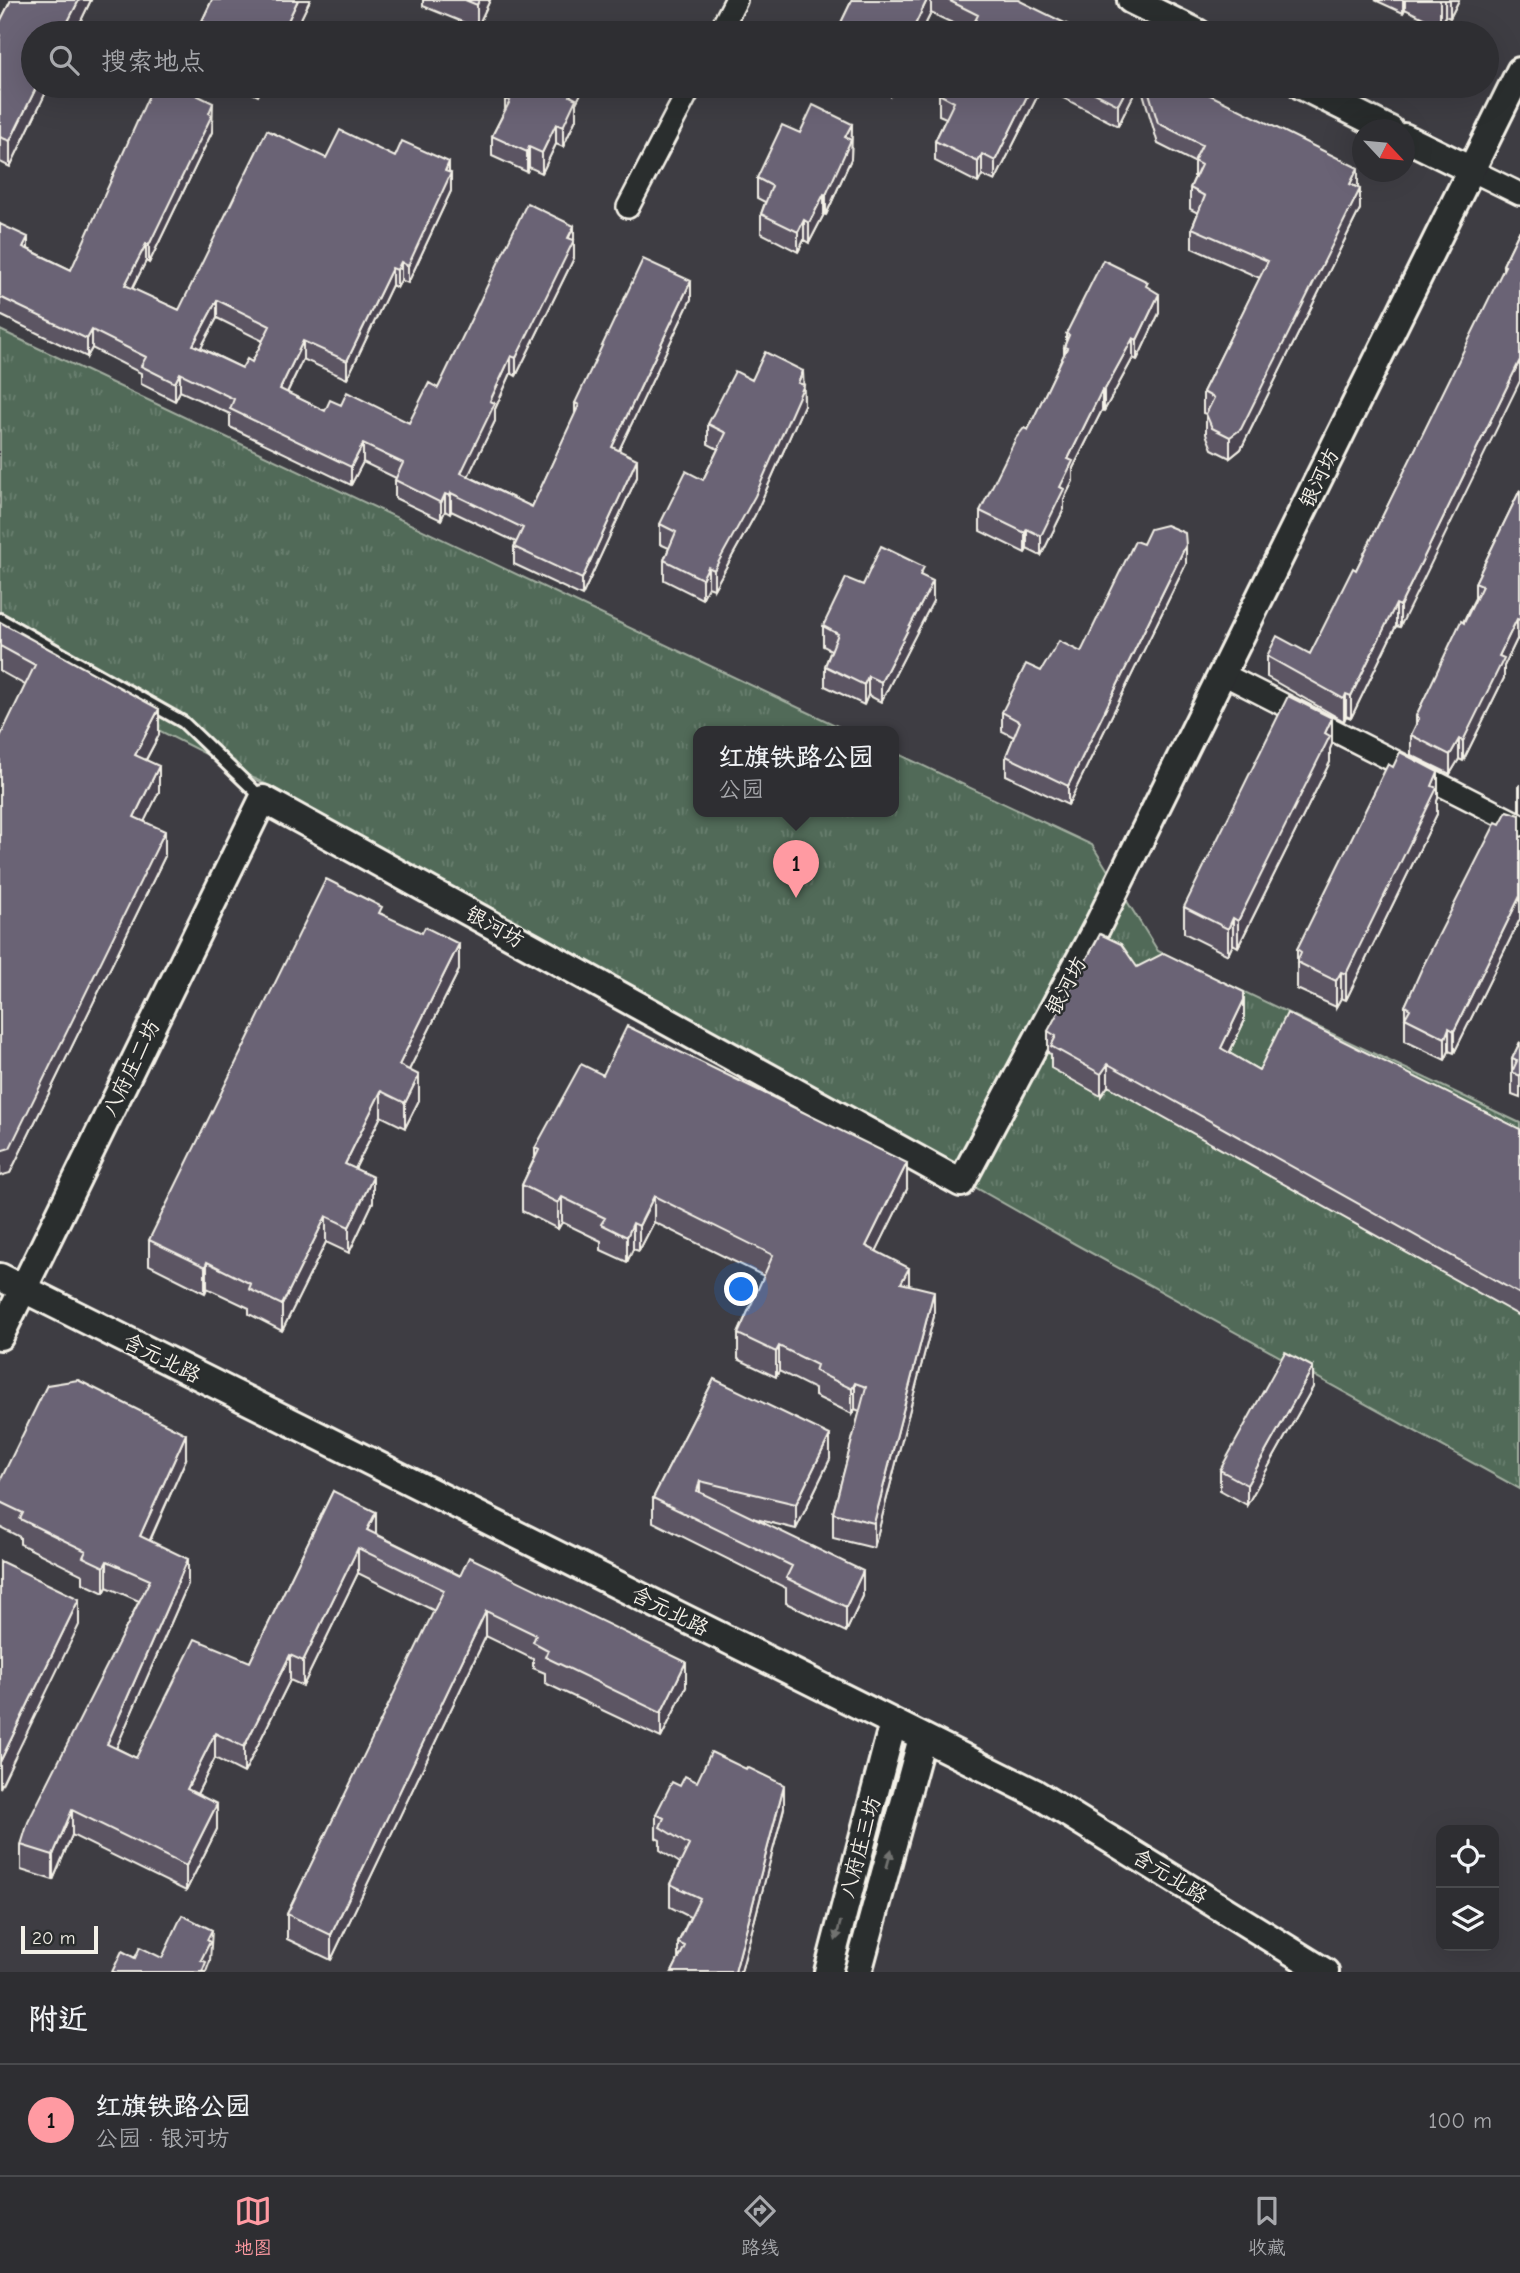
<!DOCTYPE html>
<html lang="zh">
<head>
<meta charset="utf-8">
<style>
	body { margin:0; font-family:"Comic Neue","LXGW WenKai TC",sans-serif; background:#36363a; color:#f1f3f6 }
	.controls { position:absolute; right:21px; bottom:21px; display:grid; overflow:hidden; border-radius:14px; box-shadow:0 7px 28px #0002 }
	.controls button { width:63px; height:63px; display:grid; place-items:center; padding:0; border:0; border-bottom:2px solid #494a4d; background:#2e2e32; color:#f1f3f6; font:35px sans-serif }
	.compass { position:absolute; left:1352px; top:119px; width:63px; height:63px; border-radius:50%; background:#2e2e32; box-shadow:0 7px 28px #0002; rotate:116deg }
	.scale { position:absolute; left:21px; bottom:18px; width:77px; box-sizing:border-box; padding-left:7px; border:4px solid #f4f1e8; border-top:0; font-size:19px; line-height:24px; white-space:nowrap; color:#f4f1e8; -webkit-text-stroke:5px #2a2d2e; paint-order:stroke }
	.you { position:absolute; left:742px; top:1290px; width:24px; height:24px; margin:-18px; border:5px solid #fff; border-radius:50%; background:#1a73e8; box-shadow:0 0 0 10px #1a73e833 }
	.badge { display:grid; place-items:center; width:46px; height:46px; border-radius:50%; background:#ff9aa2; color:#111; font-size:23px; font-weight:700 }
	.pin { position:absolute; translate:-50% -58px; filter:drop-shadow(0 2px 4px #0008) }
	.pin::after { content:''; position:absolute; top:37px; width:24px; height:21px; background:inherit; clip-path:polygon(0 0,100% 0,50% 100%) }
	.popup { position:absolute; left:693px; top:726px; width:206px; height:91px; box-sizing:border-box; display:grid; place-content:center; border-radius:14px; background:#2e2e32; filter:drop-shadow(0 2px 5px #0005); font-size:23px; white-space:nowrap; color:#a7a8ac }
	.popup b { font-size:26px; color:#f1f3f6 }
	.popup::after { content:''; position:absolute; left:50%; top:100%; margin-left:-14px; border:14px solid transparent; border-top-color:#2e2e32 }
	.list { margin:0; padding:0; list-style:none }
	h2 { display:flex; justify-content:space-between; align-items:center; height:91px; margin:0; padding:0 28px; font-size:30px }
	h2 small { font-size:23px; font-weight:400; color:#a7a8ac }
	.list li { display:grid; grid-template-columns:46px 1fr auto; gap:21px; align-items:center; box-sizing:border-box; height:112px; padding:0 28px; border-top:2px solid #494a4d }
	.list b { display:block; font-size:26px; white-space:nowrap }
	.list p { margin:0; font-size:23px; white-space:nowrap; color:#a7a8ac }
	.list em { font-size:23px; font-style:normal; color:#a7a8ac }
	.icon { flex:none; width:38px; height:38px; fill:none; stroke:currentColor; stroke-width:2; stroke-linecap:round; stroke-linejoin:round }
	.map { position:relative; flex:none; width:1520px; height:1972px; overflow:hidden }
	.search { position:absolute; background:#2e2e32; box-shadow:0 7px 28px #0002; left:21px; right:21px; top:21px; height:77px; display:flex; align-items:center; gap:18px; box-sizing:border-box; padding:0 24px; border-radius:38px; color:#a7a8ac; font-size:26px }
	.sheet { height:203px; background:#2e2e32 }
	nav { display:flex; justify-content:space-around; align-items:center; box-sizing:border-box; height:98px; border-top:2px solid #494a4d; background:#2e2e32; font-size:19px; color:#a7a8ac }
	nav a { display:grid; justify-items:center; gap:4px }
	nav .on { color:#ff9aa2 }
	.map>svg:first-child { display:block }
</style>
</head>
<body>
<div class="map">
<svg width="1520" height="1972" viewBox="0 0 1520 1972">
	<defs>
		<pattern id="park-tufts" width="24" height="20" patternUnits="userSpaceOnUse" patternTransform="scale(1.75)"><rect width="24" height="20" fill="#516a58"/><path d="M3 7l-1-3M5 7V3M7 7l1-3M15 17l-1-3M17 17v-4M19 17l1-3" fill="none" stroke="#6b8070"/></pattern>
	</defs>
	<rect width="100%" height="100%" fill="#3e3d43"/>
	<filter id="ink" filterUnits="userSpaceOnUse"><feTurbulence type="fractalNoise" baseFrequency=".0143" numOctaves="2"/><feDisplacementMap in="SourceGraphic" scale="14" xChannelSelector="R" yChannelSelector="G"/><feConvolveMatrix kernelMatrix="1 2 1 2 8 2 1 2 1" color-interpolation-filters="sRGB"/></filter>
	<g filter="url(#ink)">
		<path fill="url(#park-tufts)" stroke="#a2aea0" stroke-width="2" d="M0,330L850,732H698V812H894V752L1092,845L1158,951L1520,1123V1489L1075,1244L273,788L0,650Z"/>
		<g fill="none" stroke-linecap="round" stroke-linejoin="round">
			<g stroke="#f4f1e8" stroke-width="16">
				<path id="service" d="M0,619L183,722L263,799"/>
			</g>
			<g stroke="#f4f1e8" stroke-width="26">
				<path id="minor" d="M719,33L736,0
					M1471,170L1520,194
					M628,207L691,86
					M1223,674L1520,825"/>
			</g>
			<g stroke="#f4f1e8" stroke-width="32">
				<path id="tertiary" d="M1131,0L1198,33
					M1302,86L1390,130
					M1404,137L1471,170
					M0,1277L1035,1793L1325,1972
					M0,1336L263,799L961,1183L1097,927L1520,71
					M828,1972L893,1723
					M858,1972L922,1738"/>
			</g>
			<use href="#service" stroke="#2a2d2e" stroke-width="10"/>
			<use href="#minor" stroke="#2a2d2e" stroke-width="21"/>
			<use href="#tertiary" stroke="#2a2d2e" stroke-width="26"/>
		</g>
		<path fill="#5c5564" stroke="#f4f1e8" stroke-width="2" fill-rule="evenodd" d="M11,0H91L75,33L33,86H49L10,167L0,162V22Z
			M212,0H310L294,33H202V21Z
			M423,0H490L477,28L423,6Z
			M852,0H1018L970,31L931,13L921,33H836Z
			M1375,0H1459L1450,18L1445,16L1440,26L1405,9L1403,13Z
			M237,86H262L258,96Z
			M584,86L576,103V119L563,147L556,144L542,173L529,167L527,172L492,156V136L505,110V99Z
			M871,86H896L891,95Z
			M943,86H1138L1118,126L1042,87L995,181L982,175L978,183L935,161V141L946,118L939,115V94Z
			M1141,86H1192L1358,188L1360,209L1241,449L1230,458L1212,449L1206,434V414L1203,413V392L1260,278L1192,248V228L1198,213L1190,209V188L1194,179V162L1158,144Z
			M213,121L212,132L149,263L146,261L132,289L179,310L326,158L395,157L449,172L451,191L408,283L401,280L397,288L392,285L347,379L303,359L287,393L325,411L341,405L409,423L574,226V258L516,376L511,373L495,409V421L468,476L532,507L575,415V403L691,299L619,450L637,477L582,596L514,564V547L516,542L451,511L450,514L445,511L441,520L395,498V480L396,478L363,462L351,485L230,427V414L180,391L175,401L141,384V373L92,348L87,357L0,315V224L28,249L71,270ZM217,318L263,341L252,362L242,368L201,348Z
			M852,124L851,159L826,215L824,214L809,243L804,240L798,252L761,233V214L765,202L757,198V178L800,133Z
			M1520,230L1400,627L1396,626L1351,718L1346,716L1344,721L1267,677V656L1310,654L1356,570L1503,272V265Z
			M1148,288L1159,313L1137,360L1133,358L1104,411L1102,410L1073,468V481L1064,499V509L1041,556L1027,549L1025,553L980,531V511L1028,430L1064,355V347L1066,342V334Z
			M803,371L804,405L755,515L714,589L708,587L702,599L664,580V560L669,548L660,544V524L703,480L718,449L708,444V424L752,380Z
			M1520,490V640L1517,639L1504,666V678L1463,761L1459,759L1450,774L1411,755V735L1416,726V716L1475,598V583Z
			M1186,564L1068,805L1006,775V756L1014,737L1002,731V712L1081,652Z
			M924,577L933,601L881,702L868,695L864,705L825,686V666L831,650L823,646V626L863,585Z
			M0,622L159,735L146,760L159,792L144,821L165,856L10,1173L25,685L0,671Z
			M1332,744L1330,749V762L1238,947L1233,944L1228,955L1184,933V907Z
			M1520,784V811L1519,810V787Z
			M1438,798L1437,801V814L1346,1000L1341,998L1336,1007L1297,989V949Z
			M1520,815V919L1454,1053L1449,1051L1445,1060L1405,1041V1006L1500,824Z
			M382,914L459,970L409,1070L419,1100L405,1128L381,1116L355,1169L373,1202L349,1253L326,1242L282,1331L249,1314V1308L207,1288L205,1293L149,1265V1240Z
			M1137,967L1244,1022L1229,1053L1259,1070L1520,1129V1316L1108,1086L1101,1096L1051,1068V1054L1048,1053V1031Z
			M1520,1042V1098L1512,1095V1059Z
			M603,1075L907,1189L876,1251L909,1285L934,1316L874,1548L833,1538V1513L860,1411L855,1409L852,1414L815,1396V1389L779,1371L776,1377L738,1359V1334L764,1276L654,1222L639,1251L633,1249L627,1262L601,1250V1241L562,1222L558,1229L522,1211V1185L535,1157V1148Z
			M714,1379L830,1459L796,1529L752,1518L863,1596L846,1632L786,1603V1588L653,1522V1498Z
			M1313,1387L1247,1505L1220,1490V1470Z
			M186,1459L150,1541L188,1584L116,1748L136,1758L250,1662L333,1491L376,1534L686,1687L661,1738L545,1683V1673L533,1668V1659L486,1636L331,1960L287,1939V1914L435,1611L358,1573L303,1686L290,1680L244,1773L215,1758L197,1794L217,1829L186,1891L72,1835L53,1880L21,1870V1845L139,1601L107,1587L104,1593L83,1583V1575L20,1544V1537L0,1527V1481Z
			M697,1782L784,1808L741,1972H672L678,1960V1943L690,1917L670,1907V1884L680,1863L660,1850V1840L656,1838V1814L680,1786Z"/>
		<path fill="#4b4551" stroke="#f4f1e8" stroke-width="2" d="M79,0H91L75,33H62Z
			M298,0H310L294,33H282Z
			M479,0H490L477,28V5Z
			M927,0H931V13L921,33H911Z
			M1403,0H1405V9L1403,13Z
			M1440,0H1445V16L1440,26Z
			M1450,0H1459L1450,18Z
			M37,86H49L10,167V141Z
			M258,86H262L258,96Z
			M575,86H584V88L576,103V119L563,147V127L570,96Z
			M891,86H896L891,95Z
			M1032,86L1042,87L995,181V161Z
			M1128,86H1138L1118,126V105Z
			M213,103L212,132L149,263V245Z
			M556,124V144L542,173V153Z
			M852,124L851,159L826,215V195L845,137Z
			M529,147V167L527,172V152Z
			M982,154V175L978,183V162Z
			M449,162V178L451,173V191L408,283V266Z
			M1358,168V188L1350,184Z
			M1360,189V209L1241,449L1230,458V437Z
			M824,194V214L809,243V223Z
			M804,220V240L798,252V232Z
			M574,226V258L516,376V358Z
			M28,237V255L23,247Z
			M146,244V261L125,303V285Z
			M401,262V280L397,288V270Z
			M392,268V285L347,379V361Z
			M691,281V299L612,465V447Z
			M1159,294V313L1137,360V340Z
			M217,300V318L193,362V345Z
			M92,330V348L87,357V339Z
			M1133,338V358L1104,411V391Z
			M303,341V359L280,407V389Z
			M511,356V373L495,409V421L461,491V473L490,401Z
			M1520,360V381L1400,627V606Z
			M803,371L804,405L755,515L714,589V570Z
			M180,373V391L175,401V383Z
			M1102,390V410L1073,468V481L1064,499V509L1041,556V536L1060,487L1068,459Z
			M363,444V462L351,485V467Z
			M637,459V477L582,596V579Z
			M451,493V511L450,514V496Z
			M445,494V511L441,520V503Z
			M1027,529V549L1025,553V533Z
			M1186,545V564L1068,805V786Z
			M708,567V587L702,599V579Z
			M933,581V601L881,702V682Z
			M1396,604V626L1351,718V696Z
			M1517,619V639L1504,666V678L1463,761V741L1499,656Z
			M868,676V695L864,705V685Z
			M1346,694V716L1344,721V699Z
			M159,709V735L135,780V755Z
			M1332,718V744L1330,749V762L1238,947V921Z
			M1459,739V759L1450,774V755Z
			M159,766V792L134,842V817Z
			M1438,772V798L1437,801V814L1346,1000V974Z
			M165,831V856L10,1173L0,1176V1151Z
			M1520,896V919L1454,1053V1031Z
			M1233,918V944L1228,955V929Z
			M459,944V970L399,1090V1065Z
			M1341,972V998L1336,1007V981Z
			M1244,1000V1022L1221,1070V1048Z
			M1449,1028V1051L1445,1060V1038Z
			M1108,1064V1086L1101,1096V1074Z
			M419,1075V1100L405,1128V1103Z
			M381,1091V1116L345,1189V1164Z
			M907,1163V1189L866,1272V1246Z
			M373,1177V1202L349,1253V1227Z
			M654,1196V1222L639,1251V1226Z
			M562,1197V1222L558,1229V1203Z
			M326,1216V1242L282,1331V1305Z
			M633,1223V1249L627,1262V1237Z
			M207,1262V1288L205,1293V1267Z
			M909,1268V1293L901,1283Z
			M934,1291V1316L874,1548V1523Z
			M779,1346V1371L776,1377V1352Z
			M1313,1367V1387L1247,1505V1485Z
			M855,1383V1409L852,1414V1389Z
			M186,1434V1459L140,1562V1536Z
			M830,1435V1459L796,1529V1504Z
			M700,1481V1505L697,1491Z
			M376,1512V1537L367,1530Z
			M358,1548V1573L303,1686V1661Z
			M188,1559V1584L107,1769V1744Z
			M107,1561V1587L104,1593V1567Z
			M863,1571V1596L846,1632V1607Z
			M79,1599V1625L0,1788V1762Z
			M486,1611V1636L331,1960V1935Z
			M290,1655V1680L244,1773V1747Z
			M686,1662V1687L661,1738V1713Z
			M215,1733V1758L187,1814V1789Z
			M784,1785V1808L741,1972H735Z
			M217,1804V1829L186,1891V1866Z
			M72,1810V1835L53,1880V1855Z
			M212,1930L210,1961L206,1972H201V1960L207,1940Z"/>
		<path fill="#6b6374" stroke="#f4f1e8" stroke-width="2" fill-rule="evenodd" d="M11,0H79L62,33H33V86H37L10,141L0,137V22Z
			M212,0H298L282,33H212L215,27L202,21Z
			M465,0H479L477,5Z
			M852,0H927L911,33H836Z
			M948,0H1018L1085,33H969L978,15Z
			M153,86H169L175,89L176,86H178L213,103L209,113L212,115L149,245L146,244L125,285L179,310L267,130L326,158L340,130L395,157L402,141L449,162L445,171L451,173L408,266L401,262L397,270L392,268L347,361L303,341L280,389L325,411L330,400L341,405L347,392L409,423L429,383L438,388L527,203L574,226L568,238L574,240L516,358L511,356L490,401L495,403L461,473L532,507L579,405L575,403L643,259L691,281L612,447L637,459L582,579L514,547L523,528L451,493L450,496L445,494L441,503L395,480L403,463L363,444L351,467L230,409L234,399L180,373L175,383L141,366L146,357L92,330L87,339L0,297V224L28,237L23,247L71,270ZM217,300L270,326L252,362L247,359L242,368L193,345Z
			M511,86H575L570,96L576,99L563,127L556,124L542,153L529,147L527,152L492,136L510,101L505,99Z
			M943,86H1032L995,161L982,154L978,162L935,141L954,102L939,94Z
			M1081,86H1128L1118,105Z
			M1147,86H1192L1358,168L1350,184L1360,189L1241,429L1230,437L1212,428L1206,414L1214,398L1203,392L1268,261L1192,228L1205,196L1190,188L1201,165L1194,161L1202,145L1158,123Z
			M813,105L852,124L845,137L851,140L826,195L824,194L809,223L804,220L798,232L761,214L772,186L757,178L782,125L800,133Z
			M1520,230V360L1400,606L1396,604L1351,696L1346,694L1344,699L1267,656L1277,636L1310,654L1353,568L1356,570L1505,266L1503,265Z
			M1103,260L1148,282L1146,286L1159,294L1137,340L1133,338L1104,391L1102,390L1068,459L1073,461L1060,487L1064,489L1041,536L1027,529L1025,533L980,511L1016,438L1024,428L1028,430L1067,348L1064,347L1069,335L1066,334Z
			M765,352L803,371L798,383L804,385L755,496L714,570L708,567L702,579L664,560L676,532L660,524L686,471L703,480L726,433L708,424L735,371L752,380Z
			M1520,490V620L1517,619L1499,656L1504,658L1463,741L1459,739L1450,755L1411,735L1419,718L1416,716L1461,621L1464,623L1482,586L1475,583Z
			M1166,525L1185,533L1186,545L1068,786L1006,756L1020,722L1002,712L1026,664L1041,671L1059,641L1081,652L1135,541L1143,544L1150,529Z
			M881,546L924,567L920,575L933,581L881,682L868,676L864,685L825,666L838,634L823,626L846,578L863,585Z
			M0,622L159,709L135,755L159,766L134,817L165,831L10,1148L0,1151V737L35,665L0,646Z
			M1288,696L1332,718L1325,733L1330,736L1238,921L1233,918L1228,929L1184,907Z
			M1400,752L1438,772L1432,786L1437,788L1346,974L1341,972L1336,981L1297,962L1301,952L1297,949L1388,764L1393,767Z
			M1507,811L1520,815V896L1454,1031L1449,1028L1445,1038L1405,1018L1410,1009L1405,1006L1422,968L1496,822L1500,824Z
			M326,879L382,907L379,913L422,933L425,927L459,944L399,1065L419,1075L405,1103L381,1091L345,1164L373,1177L349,1227L326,1216L282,1305L249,1289L251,1284L207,1262L205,1267L149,1240Z
			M1100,934L1121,944L1137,967L1164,953L1244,992V1000L1221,1048L1259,1070L1287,1013L1520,1129V1294L1108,1064L1101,1074L1051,1046L1056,1036L1048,1031Z
			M627,1026L907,1163L866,1246L909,1268L901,1283L934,1291L874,1523L833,1513L866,1387L855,1383L852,1389L815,1371L817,1365L779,1346L776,1352L738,1334L773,1255L654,1196L639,1226L633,1223L627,1237L601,1224L605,1218L562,1197L558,1203L522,1185L539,1150L535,1148L581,1064L603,1075Z
			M1520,1042V1076L1512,1072L1517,1061L1512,1059Z
			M1285,1352L1313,1367L1247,1485L1220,1470Z
			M714,1379L830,1435L796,1504L700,1481L697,1491L863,1571L846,1607L786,1578L792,1566L653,1498Z
			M78,1380L186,1434L140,1536L188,1559L107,1744L136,1758L195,1639L250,1662L333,1491L376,1512L367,1530L460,1576L469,1557L686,1662L661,1713L545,1657L548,1650L533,1642L536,1635L486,1611L331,1935L287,1914L444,1590L358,1548L303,1661L290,1655L244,1747L215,1733L187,1789L217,1804L186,1866L72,1810L53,1855L21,1845L28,1822L150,1580L107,1561L104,1567L83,1557L86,1551L20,1519L23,1513L0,1502V1481L47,1385Z
			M0,1561L79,1599L0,1762Z
			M711,1752L746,1769L747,1767L784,1785L735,1972H672L685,1946L678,1943L700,1898L670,1884L689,1845L660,1827L664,1818L656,1814L672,1782L680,1786L685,1776L697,1782Z
			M182,1915L212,1930L207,1940L210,1942L201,1960L206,1962L202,1972H112L122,1951L135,1958L140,1947L162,1958Z"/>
		<defs><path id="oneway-solid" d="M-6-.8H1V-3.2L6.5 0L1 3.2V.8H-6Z" transform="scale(1.75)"/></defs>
		<g fill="#71726f">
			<use href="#oneway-solid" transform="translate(889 1859) rotate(-75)"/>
			<use href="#oneway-solid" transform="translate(838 1931) rotate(105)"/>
		</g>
	</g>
	<g text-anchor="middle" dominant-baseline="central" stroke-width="5" stroke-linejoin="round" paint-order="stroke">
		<g font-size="21" fill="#f4f1e8" stroke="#2a2d2e">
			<text transform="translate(1319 478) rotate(-64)">银河坊</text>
			<text transform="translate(495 927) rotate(29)">银河坊</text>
			<text transform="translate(1066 986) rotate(-62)">银河坊</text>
			<text transform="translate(131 1068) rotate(-64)">八府庄二坊</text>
			<text transform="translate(162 1358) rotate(27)">含元北路</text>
			<text transform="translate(670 1611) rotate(27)">含元北路</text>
			<text transform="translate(860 1847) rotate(-75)">八府庄三坊</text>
			<text transform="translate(1170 1876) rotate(32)">含元北路</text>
		</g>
	</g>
</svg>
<div class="controls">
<button><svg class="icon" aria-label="locate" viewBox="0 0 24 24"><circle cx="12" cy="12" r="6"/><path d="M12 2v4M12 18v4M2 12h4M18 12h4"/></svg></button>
<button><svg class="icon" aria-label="layers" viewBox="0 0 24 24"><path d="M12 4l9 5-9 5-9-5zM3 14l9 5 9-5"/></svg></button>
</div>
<svg class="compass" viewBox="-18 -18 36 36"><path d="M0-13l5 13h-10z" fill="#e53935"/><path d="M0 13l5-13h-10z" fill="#a7a8ac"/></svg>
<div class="scale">20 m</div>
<div class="you"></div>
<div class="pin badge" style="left:796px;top:898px">1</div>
<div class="popup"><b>红旗铁路公园</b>公园</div>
<div class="search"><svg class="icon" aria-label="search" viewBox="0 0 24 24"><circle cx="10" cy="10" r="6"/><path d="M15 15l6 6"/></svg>搜索地点</div>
</div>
<section class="sheet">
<h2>附近<small></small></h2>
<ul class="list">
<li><span class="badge">1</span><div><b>红旗铁路公园</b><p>公园 · 银河坊</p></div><em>100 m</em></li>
</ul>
</section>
<nav>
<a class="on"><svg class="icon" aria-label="map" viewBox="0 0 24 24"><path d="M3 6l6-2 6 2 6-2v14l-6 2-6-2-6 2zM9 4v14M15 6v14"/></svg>地图</a>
<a><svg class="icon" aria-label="directions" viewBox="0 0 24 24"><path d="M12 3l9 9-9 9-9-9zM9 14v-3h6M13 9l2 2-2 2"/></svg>路线</a>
<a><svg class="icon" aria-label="saved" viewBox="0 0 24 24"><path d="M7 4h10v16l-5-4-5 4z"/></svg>收藏</a>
</nav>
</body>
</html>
